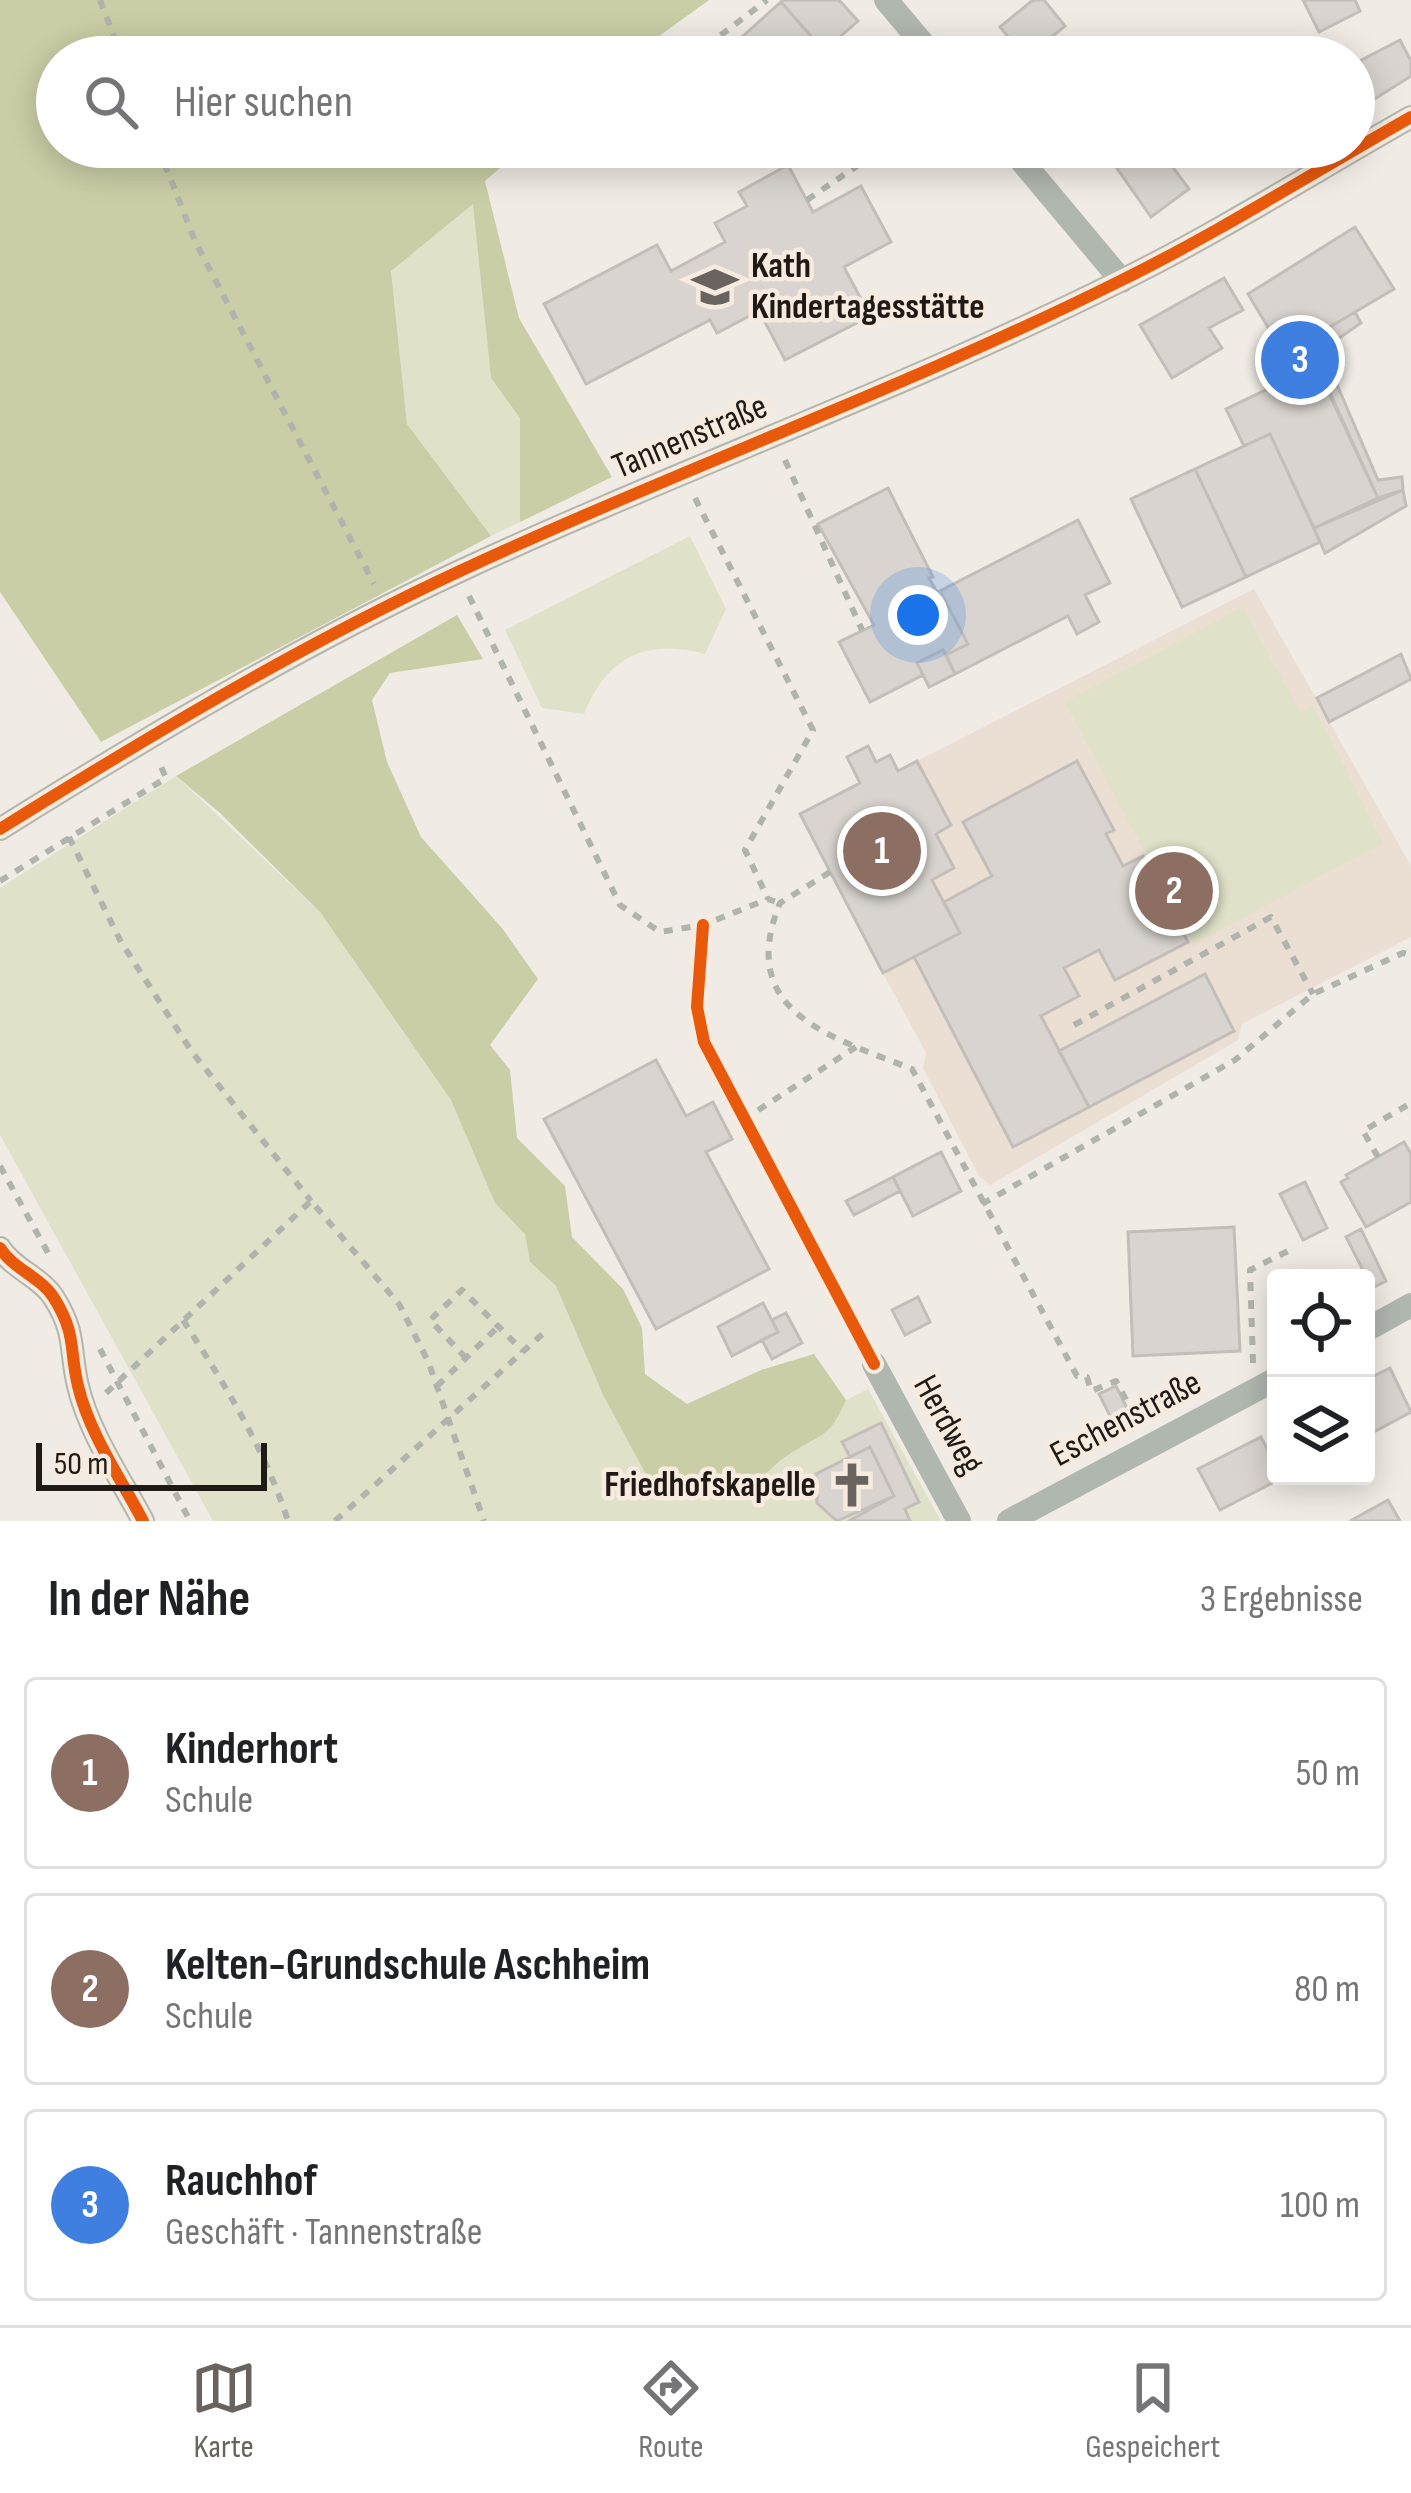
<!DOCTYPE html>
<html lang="de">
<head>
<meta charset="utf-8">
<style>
	body { margin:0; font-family:"Sofia Sans Condensed",sans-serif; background:#f6f6f6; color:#202124 }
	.controls { position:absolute; right:36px; bottom:36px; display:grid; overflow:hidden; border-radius:12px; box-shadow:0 6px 30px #0003 }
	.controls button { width:108px; height:108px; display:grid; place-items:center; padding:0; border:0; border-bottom:3px solid #e0e0e0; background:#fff; color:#202124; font:60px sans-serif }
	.scale { position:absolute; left:36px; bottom:30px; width:231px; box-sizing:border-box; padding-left:12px; border:6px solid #1f1a16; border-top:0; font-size:33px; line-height:42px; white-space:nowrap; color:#1f1a16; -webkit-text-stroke:9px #f7ebdf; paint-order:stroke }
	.you { position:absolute; left:918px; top:615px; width:42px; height:42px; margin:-30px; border:9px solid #fff; border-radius:50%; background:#1a73e8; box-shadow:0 0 0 18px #1a73e833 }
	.badge { display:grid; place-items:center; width:78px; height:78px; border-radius:50%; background:#68635e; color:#fff; font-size:39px; font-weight:700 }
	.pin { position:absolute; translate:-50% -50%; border:6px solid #fff; box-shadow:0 3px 12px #0006 }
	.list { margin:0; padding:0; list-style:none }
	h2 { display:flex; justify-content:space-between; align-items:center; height:156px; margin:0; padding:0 48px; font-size:51px }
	h2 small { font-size:39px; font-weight:400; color:#757577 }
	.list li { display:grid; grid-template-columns:78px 1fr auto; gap:36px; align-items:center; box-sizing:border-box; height:192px; margin:0 24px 24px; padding:0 24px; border:3px solid #e0e0e0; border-radius:12px }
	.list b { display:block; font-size:45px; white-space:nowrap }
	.list p { margin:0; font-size:39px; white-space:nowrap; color:#757577 }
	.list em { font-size:39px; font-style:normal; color:#757577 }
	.icon { flex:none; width:66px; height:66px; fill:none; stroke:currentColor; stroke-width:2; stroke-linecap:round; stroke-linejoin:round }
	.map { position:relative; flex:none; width:1411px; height:1521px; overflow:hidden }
	.search { position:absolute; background:#fff; box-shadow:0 6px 30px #0003; left:36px; right:36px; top:36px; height:132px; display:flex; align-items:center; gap:30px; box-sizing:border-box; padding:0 42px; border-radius:66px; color:#757577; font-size:45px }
	.sheet { height:804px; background:#fff }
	nav { display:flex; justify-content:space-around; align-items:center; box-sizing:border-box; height:168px; border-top:3px solid #e0e0e0; background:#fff; font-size:33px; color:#757577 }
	nav a { display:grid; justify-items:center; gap:6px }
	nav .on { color:#68635e }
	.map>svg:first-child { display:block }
</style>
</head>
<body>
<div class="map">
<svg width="1411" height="1521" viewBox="0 0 1411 1521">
	<rect width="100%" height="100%" fill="#f1ebe5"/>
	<path fill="#ebded2" d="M1254,589L1411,866V937L1242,1024L1238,1040L990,1185L979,1176L923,1068L926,1053L883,973L960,933L932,880L954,868L936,834L951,825L917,761Z"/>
	<path fill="#dfe2c8" d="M474,203L491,378L520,418V522L491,536L407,424L391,270Z
		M690,536L726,609L705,654C646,638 607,657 584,714L542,708L505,630Z
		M1243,607L1300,713L1314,706L1383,843L1194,944L1065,702Z
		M176,776L320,912L451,1100L495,1203L525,1234L530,1262L556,1286L603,1395L657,1495C693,1496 725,1497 758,1479C769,1473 777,1463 787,1455C821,1433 829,1440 846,1400L868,1389L941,1521H213L0,1135V888Z"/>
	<path fill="#c9cea6" d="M0,0H709L630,57H57V147H524L485,181L519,318L612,477L520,522V418L491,378L473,204L391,271L407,424L491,536L101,742L0,592Z
		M457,615L483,659L390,673L372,700L387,762L421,837L502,928L538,979L490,1045L510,1070L517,1138L565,1186L572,1237L623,1289L642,1328L645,1374L687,1404L761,1370L814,1354L846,1400C829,1440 821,1433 788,1455C777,1462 769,1473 758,1479C725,1497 693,1496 657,1495L603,1395L556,1286L530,1262L525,1234L495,1203L451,1100L320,912L220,813L176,776Z"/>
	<path fill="#d9d4cf" stroke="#c3beb9" stroke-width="3" d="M784,0H839L858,21L824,51L781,2Z
		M1033,0H1044L1065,26L1032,53L1021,39L1014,44L1000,27Z
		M1303,0H1355L1360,11L1319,32Z
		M781,2L824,51L817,57H728L724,53Z
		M1400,40L1411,61V76L1354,112V64Z
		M1116,147H1158L1189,189L1151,217L1107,154Z
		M788,165L813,212L861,186L891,242L844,267L870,316L785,360L759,311L717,333L710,320L586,384L544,304L657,245L671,271L725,242L715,223L747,206L739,192Z
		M1355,227L1394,289L1284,354L1248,294Z
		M1224,278L1243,310L1209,328L1222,348L1172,378L1140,325Z
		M1355,312L1361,323L1322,350L1300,345Z
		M1300,345L1310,349L1316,366L1292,378L1284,354Z
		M1310,349L1322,350L1378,480L1402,477L1403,490L1378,498Z
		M1316,366L1378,498L1314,528L1270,434L1244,446L1226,409Z
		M1270,434L1320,542L1246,577L1195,469Z
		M1195,469L1246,577L1182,607L1131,499Z
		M888,488L933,577L929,578L937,592L940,591L968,644L946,655L943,650L917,663L923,675L870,702L839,642L874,625L818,524Z
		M1403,490L1406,506L1325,553L1314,528Z
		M1078,520L1110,583L1085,595L1099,622L1077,634L1068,616L955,674L946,655L968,644L940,591Z
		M943,650L955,674L929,687L917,663Z
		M1401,654L1411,679L1329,722L1317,698Z
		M868,746L876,762L890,755L898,771L917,761L951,825L936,834L954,868L932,880L960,933L883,973L800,814L860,783L847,757Z
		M1077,761L1114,830L1106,834L1123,866L1143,856L1188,942L1115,980L1099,950L1064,968L1079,996L1041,1016L1089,1107L1013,1147L914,957L960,933L944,902L992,876L963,822Z
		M1205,974L1234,1031L1089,1107L1059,1051Z
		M656,1060L686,1116L713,1102L732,1139L706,1152L769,1269L656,1329L544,1119Z
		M1404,1142L1411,1154V1202L1366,1227L1341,1182L1348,1178L1346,1175Z
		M941,1152L961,1191L913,1216L893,1177Z
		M893,1177L900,1191L854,1215L846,1201Z
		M1305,1182L1327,1228L1303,1240L1280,1194Z
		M1234,1227L1240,1351L1133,1356L1128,1232Z
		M1361,1229L1386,1281L1372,1288L1346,1237Z
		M918,1297L930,1322L905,1335L892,1310Z
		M763,1303L778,1332L732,1356L718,1327Z
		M786,1313L802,1343L772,1359L762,1340L778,1332L772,1320Z
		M1390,1368L1411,1412L1372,1433L1366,1421V1380Z
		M1116,1386L1130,1414L1113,1422L1099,1394Z
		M881,1423L919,1502L905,1509L910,1521H849L894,1496L870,1447L850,1457L842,1442Z
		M1261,1437L1276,1466V1476L1282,1478L1220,1510L1198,1469Z
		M870,1447L894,1496L837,1521L817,1503L816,1474Z
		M1388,1500L1400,1521H1350Z"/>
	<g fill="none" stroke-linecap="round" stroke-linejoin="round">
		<path stroke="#b1b3ad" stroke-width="6" stroke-dasharray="9 9" stroke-linecap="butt" d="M100,0L122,57
			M692,57L767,0
			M158,147L195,241L374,584
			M807,200L885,147
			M785,460L862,630
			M695,498L813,730L745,850L768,899
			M469,596L620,905L660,932L703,925L768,899L780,903
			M69,837L121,942L192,1052L311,1201
			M830,872L780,903C735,1013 832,1037 912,1069L1077,1376L1087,1377L1091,1391L1116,1381L1138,1422
			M0,881L166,778L159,762
			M1074,1025L1271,917L1313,994
			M743,1120L856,1047
			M1378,1157L1363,1131L1411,1103
			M0,1166L48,1253
			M982,1204L1235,1060L1313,994L1403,953L1411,955
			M183,1320C225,1385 264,1447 288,1521
			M100,1349L190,1521
			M466,1358L430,1320L462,1290L523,1351
			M1253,1363L1250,1270L1292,1249
			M437,1386L499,1326
			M106,1393L311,1201L399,1304L428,1361L484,1521
			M335,1521L547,1330"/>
		<path stroke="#b0b7af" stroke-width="24" d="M886,0L934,57
			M1010,147L1122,281
			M0,829C149,736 301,645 460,571C677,470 903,389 1118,282C1218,233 1314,172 1411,117
			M0,1248C13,1269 41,1277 54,1298C77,1335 69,1349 78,1386C89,1433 121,1479 143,1521
			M1366,1330L1411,1305
			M874,1364L959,1521
			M1009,1521L1276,1379"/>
		<g stroke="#f7ebdf" stroke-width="20">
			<path id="cycleway" d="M0,829C149,736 301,645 460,571C677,470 903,389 1118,282C1218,233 1314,172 1411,117
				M703,925L697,1007L704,1042L874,1364
				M0,1248C13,1269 41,1277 54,1298C77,1335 69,1349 78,1386C89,1433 121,1479 143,1521"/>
		</g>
		<use href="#cycleway" stroke="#e8590c" stroke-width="12"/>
	</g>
	<defs>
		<g id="school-bare" transform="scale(3.6)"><path d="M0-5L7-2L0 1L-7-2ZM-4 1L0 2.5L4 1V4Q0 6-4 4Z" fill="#68635e" stroke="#f7ebdf" stroke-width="2.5" paint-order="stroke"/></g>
		<g id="church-bare" transform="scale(3.6)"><path d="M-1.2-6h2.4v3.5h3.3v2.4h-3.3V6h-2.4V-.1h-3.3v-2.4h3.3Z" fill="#68635e" stroke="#f7ebdf" stroke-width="2.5" paint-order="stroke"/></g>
	</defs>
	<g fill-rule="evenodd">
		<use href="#school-bare" x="715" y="287"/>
		<use href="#church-bare" x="852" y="1485"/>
	</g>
	<g text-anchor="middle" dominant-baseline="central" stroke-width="9" stroke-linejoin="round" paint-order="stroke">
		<g font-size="36" font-weight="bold" fill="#1f1a16" stroke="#f7ebdf" text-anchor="start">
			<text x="751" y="266">Kath<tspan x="751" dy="41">Kindertagesstätte</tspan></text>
			<text x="816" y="1485" text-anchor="end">Friedhofskapelle</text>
		</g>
		<g font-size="36" fill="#1f1a16" stroke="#f7ebdf">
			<text transform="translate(690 437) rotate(-23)">Tannenstraße</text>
			<text transform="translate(1126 1419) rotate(-28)">Eschenstraße</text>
			<text transform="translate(948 1425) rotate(61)">Herdweg</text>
		</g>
	</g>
</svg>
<div class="controls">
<button><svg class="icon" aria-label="locate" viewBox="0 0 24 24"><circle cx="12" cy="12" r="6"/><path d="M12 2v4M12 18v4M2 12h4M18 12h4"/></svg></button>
<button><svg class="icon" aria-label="layers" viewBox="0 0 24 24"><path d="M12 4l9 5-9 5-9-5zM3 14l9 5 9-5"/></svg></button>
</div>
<div class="scale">50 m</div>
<div class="you"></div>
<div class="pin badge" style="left:882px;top:851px;background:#8d6e63">1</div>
<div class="pin badge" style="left:1174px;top:891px;background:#8d6e63">2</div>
<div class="pin badge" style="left:1300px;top:360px;background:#3f7fe0">3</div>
<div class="search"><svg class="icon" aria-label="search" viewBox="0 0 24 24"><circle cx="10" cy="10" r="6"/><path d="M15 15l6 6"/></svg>Hier suchen</div>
</div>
<section class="sheet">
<h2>In der Nähe<small>3 Ergebnisse</small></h2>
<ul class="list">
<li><span class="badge" style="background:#8d6e63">1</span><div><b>Kinderhort</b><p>Schule</p></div><em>50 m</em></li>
<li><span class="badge" style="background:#8d6e63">2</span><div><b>Kelten-Grundschule Aschheim</b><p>Schule</p></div><em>80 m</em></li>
<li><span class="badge" style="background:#3f7fe0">3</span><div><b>Rauchhof</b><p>Geschäft · Tannenstraße</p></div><em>100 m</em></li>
</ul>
</section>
<nav>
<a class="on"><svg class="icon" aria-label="map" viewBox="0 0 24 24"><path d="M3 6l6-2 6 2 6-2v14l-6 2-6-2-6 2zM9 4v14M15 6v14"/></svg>Karte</a>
<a><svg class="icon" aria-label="directions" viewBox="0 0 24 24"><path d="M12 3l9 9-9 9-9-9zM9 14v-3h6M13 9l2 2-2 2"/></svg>Route</a>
<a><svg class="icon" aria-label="saved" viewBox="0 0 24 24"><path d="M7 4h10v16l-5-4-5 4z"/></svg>Gespeichert</a>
</nav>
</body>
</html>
